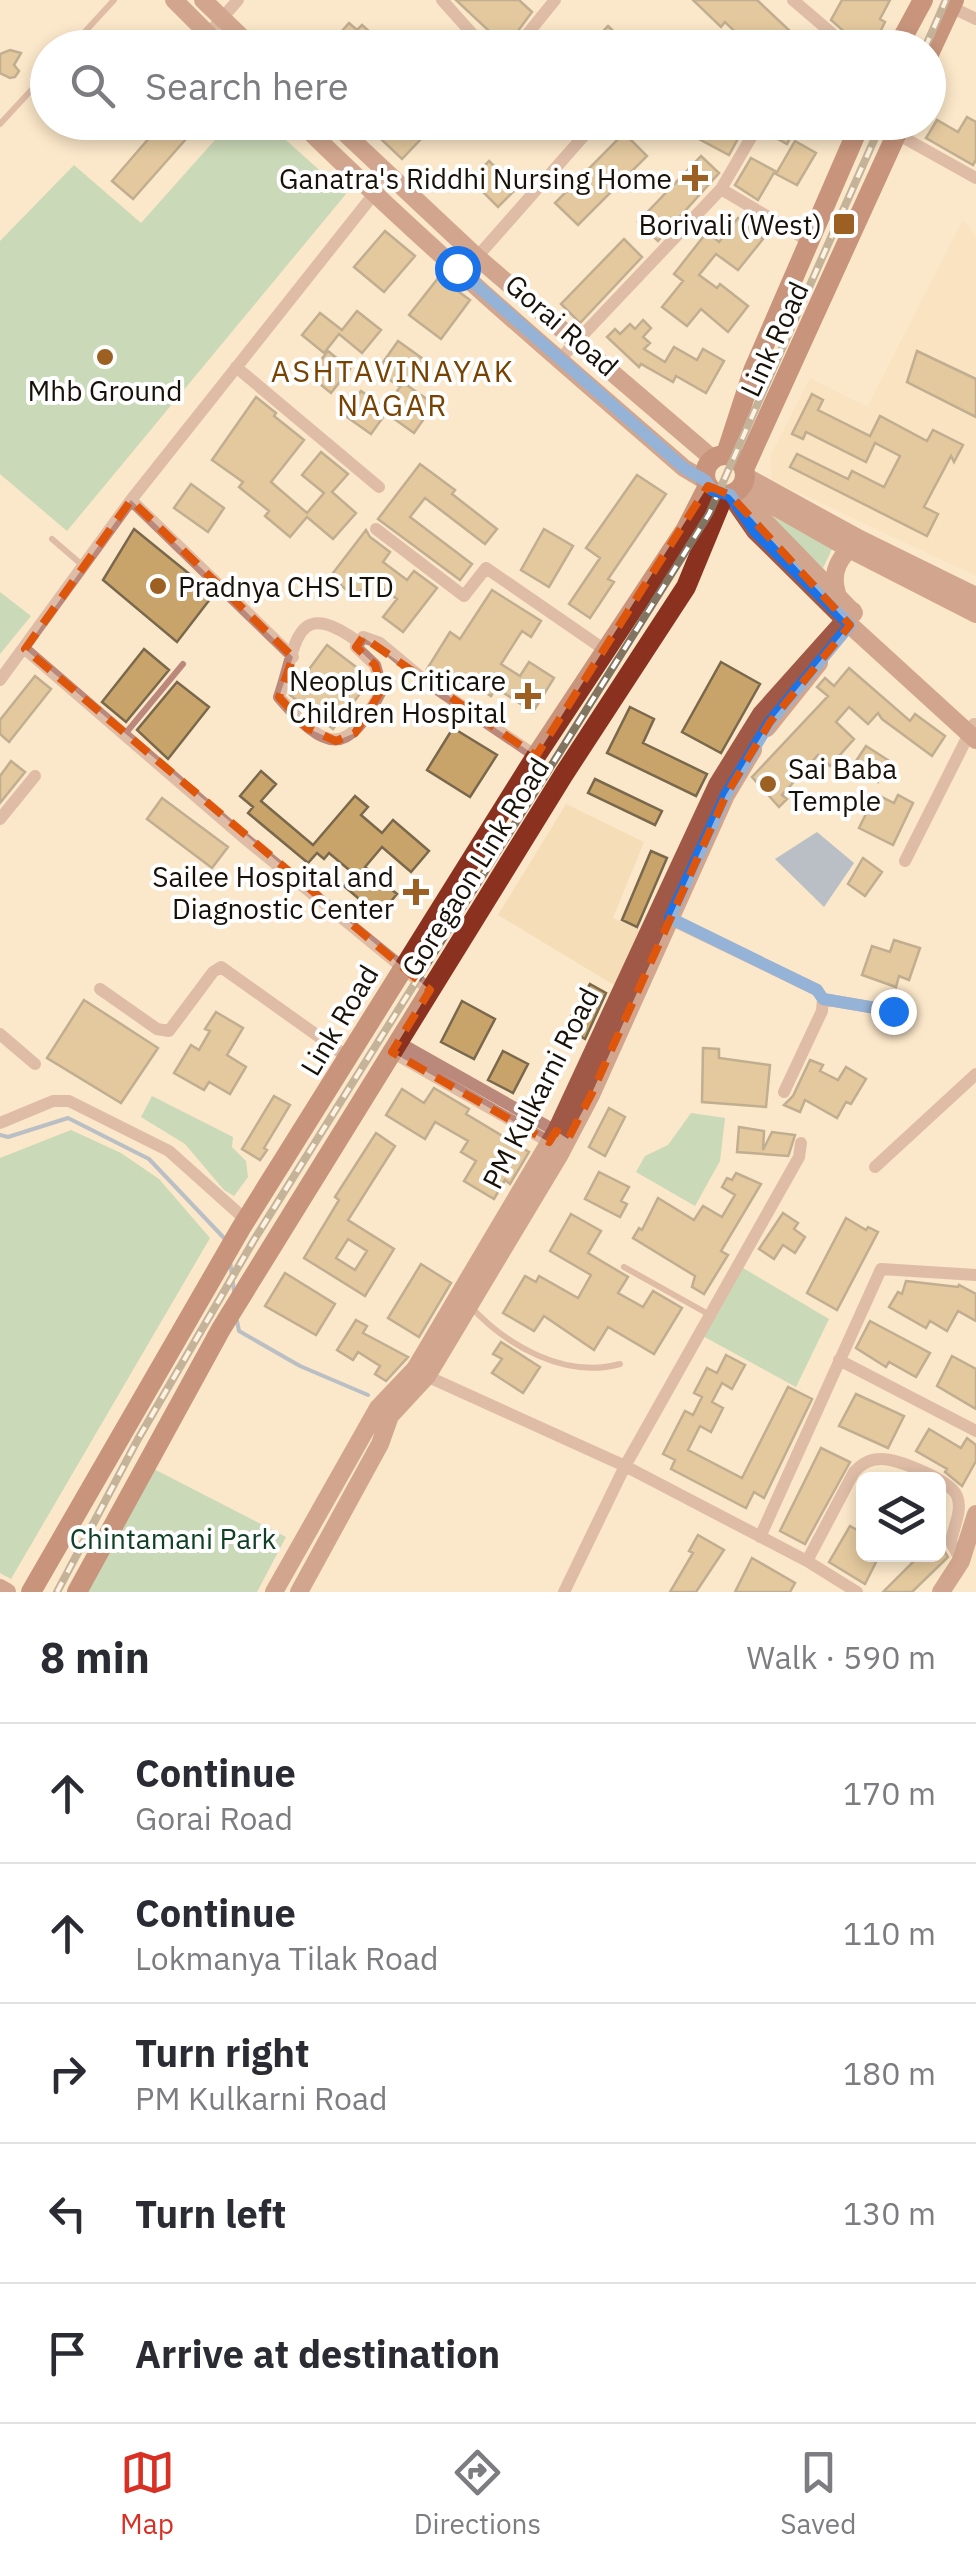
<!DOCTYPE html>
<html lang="en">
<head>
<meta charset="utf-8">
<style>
	body { margin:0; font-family:"IBM Plex Sans",sans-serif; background:#f2f2f3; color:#2b2b33 }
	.controls { position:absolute; right:30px; bottom:30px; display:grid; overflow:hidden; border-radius:15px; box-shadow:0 5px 15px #0003 }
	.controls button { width:90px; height:90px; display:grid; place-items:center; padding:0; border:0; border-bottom:2px solid #e1e1e2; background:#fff; color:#2b2b33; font:50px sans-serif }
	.stop { position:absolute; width:30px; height:30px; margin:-22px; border:8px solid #1a73e8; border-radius:50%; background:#fff }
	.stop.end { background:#1a73e8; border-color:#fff; box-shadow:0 2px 10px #0008 }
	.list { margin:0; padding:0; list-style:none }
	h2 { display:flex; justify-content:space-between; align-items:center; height:130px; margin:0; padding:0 40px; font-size:42px }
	h2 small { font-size:32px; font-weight:400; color:#7c7c81 }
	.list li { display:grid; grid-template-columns:65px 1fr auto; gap:30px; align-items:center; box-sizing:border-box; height:140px; padding:0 40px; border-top:2px solid #e1e1e2 }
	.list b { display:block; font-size:38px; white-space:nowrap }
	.list p { margin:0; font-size:32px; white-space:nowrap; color:#7c7c81 }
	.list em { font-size:32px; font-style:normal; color:#7c7c81 }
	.icon { flex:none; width:55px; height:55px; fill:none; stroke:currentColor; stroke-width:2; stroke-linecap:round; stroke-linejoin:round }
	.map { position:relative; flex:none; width:976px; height:1592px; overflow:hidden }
	.search { position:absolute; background:#fff; box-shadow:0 5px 15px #0003; left:30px; right:30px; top:30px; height:110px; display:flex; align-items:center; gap:25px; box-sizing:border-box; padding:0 35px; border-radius:55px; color:#7c7c81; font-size:38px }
	.sheet { height:830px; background:#fff }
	nav { display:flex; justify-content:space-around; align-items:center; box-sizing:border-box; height:140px; border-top:2px solid #e1e1e2; background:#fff; font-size:28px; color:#7c7c81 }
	nav a { display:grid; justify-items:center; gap:5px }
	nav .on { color:#d93025 }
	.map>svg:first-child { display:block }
</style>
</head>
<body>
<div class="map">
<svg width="976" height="1592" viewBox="0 0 976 1592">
	<rect width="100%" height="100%" fill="#fbe7c9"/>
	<path fill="#f5ddb8" d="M963,220L976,237V576L772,480L770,457L810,378L867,407Z
		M566,804L644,842L613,918L641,930L614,985L498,915Z"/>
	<path fill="#8fc8a2" d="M230,123H267L346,194L67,531L0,474V241L74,165L141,223Z
		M765,512L832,549L823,568Z
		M0,592L31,616L0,654Z
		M152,1096L233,1137L232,1147L246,1161L248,1177L234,1196L224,1190L185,1144L141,1117Z
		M691,1113L725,1118L720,1161L695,1206L636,1172L645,1156L668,1145Z
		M71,1130L121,1153L159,1179L210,1238L11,1579L0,1573V1158Z
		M743,1268L829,1319L796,1387L701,1335Z
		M152,1468L286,1537L257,1592H77Z"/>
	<path fill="#688fc0" d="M817,832L854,863L824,907L775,859Z"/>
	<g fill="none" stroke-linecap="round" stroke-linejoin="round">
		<path stroke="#688fc0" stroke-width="4" d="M0,1135L8,1137L68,1118L149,1159L224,1238
			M230,1261L234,1291
			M237,1321L239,1331L300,1366L368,1395"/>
	</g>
	<path fill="#c8a46b" stroke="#7a684d" stroke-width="2.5" fill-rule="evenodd" d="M456,0H519L532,12L506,47Z
		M693,0H757L808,48H752L725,22L721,27Z
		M842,0H890L880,19L885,22L872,48L857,43L831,20Z
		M349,23L357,30L362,25L388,48H327Z
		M608,26L631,48H587Z
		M10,50L21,53L14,65L19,71L15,77L10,78L0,73V54Z
		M967,117L976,122V160L973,165L926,138L937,120L958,132Z
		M163,122H201L133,199L112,181Z
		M363,122H437L402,159Z
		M706,122H747L729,155L697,138Z
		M763,122H799L787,144L765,132Z
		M624,133L647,156L578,225L555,203Z
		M795,141L816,153L797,185L776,174Z
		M701,156L719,173L658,241L638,222Z
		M751,158L775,171L758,200L735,185Z
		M489,161L517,188L498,207L471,180Z
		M738,218L763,239L738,270L716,254L699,275L717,288L720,284L748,306L728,332L701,309L687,326L662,307L683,281L674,274L707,232L719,242Z
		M385,231L415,256L384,292L354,267Z
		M624,239L642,257L580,323L561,304Z
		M439,277L470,300L441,339L409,315Z
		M357,311L381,330L362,353L339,334L324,353L302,335L320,313L342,330Z
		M643,320L651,328L643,337L650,343L644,349L665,362L674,347L697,360L703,349L724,361L706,393L676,376L673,382L641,364L639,367L607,337L615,329L620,334L630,324L635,329Z
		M398,341L426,361L408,386L434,404L414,433L386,413L371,434L344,415L361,391L385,408L400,387L377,371Z
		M328,351L350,369L331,393L309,375Z
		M917,351L976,379V417L907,382Z
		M812,394L823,400L818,410L870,436L880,416L927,441L933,430L963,445L954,462L951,456L924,507L938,514L927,536L790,467L797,454L848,479L852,471L884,487L900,456L875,443L866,462L806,432L803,439L792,434Z
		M256,397L276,413L274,416L304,440L271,482L307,513L324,493L302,475L321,452L348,474L332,492L356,513L333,539L307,517L290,537L265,516L269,511L239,487L243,482L212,460Z
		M420,464L455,490L452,494L497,529L485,544L425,498L410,517L472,564L460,580L378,519Z
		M637,475L666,494L608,579L614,582L590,618L569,604L600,558L586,548Z
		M191,484L224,508L208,532L174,508Z
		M134,529L214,594L177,642L103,580Z
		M544,529L573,546L549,587L521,570Z
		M366,530L370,537L390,552L383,562L407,580L414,571L437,588L403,632L383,617L397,599L370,579L356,597L330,577Z
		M492,590L541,621L531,637L522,631L501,664L520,676L529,662L554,678L533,712L496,688L491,696L464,679L457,688L427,669L450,632L460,639Z
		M327,645L368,676L369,682L333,729L290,695Z
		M144,649L169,670L126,722L102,702Z
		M721,662L760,684L721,753L682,732Z
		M849,668L910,721L915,714L945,736L932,756L882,719L878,713L868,724L849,707L836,722L854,739L830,766L818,755L782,795L787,799L779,807L752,777L828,696L817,687L825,678L834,686Z
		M35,676L51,689L9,742L0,734V720Z
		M177,682L209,707L168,759L137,730Z
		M630,707L654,719L643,743L707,774L696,796L607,753Z
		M453,728L497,755L470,797L427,770Z
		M866,746L891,762L878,782L852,767Z
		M11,761L25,772L0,803V776Z
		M261,771L276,784L261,801L313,845L355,796L368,807L361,815L382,833L393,820L429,851L411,872L382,847L365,867L397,894L379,916L344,886L354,874L329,853L324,859L317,853L308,863L248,813L253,807L240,796Z
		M595,779L662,811L655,825L588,793Z
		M876,794L894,803L898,795L913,803L893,845L859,828Z
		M162,798L228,847L212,868L147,819Z
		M651,851L667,858L637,927L622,920Z
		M863,858L882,872L865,896L848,884Z
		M894,940L920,948L909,980L899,976L896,987L862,975L872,946L890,952Z
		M590,984L606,993L585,1039L565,1027Z
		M84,1000L158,1048L121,1103L47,1058Z
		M462,1001L495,1019L474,1059L441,1042Z
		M216,1012L243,1028L227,1055L246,1067L230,1094L209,1082L204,1090L174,1073L191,1045L199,1050L210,1031L205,1029Z
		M703,1048L719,1049V1058L770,1065L766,1107L702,1102Z
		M503,1051L528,1064L513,1093L488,1080Z
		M810,1060L823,1065L820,1071L838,1080L846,1067L866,1079L851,1104L846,1102L837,1118L805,1100L800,1112L784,1105L793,1096Z
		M434,1088L469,1109L466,1114L529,1152L510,1184L505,1180L494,1199L464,1181L476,1161L461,1152L468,1141L435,1122L425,1139L386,1115L402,1089L424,1103Z
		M274,1096L290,1105L264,1148L267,1150L260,1160L242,1149Z
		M609,1108L625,1117L605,1156L589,1147Z
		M739,1127L764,1131L763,1150L772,1132L795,1135L789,1154L788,1156L737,1152Z
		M376,1133L395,1146L348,1220L394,1249L365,1296L304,1258L339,1200L335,1197ZM348,1239L367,1251L355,1270L336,1258Z
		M599,1172L629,1187L621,1201L627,1204L620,1217L585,1199Z
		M736,1173L761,1184L721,1251L728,1255L704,1294L692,1287L695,1276L633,1238L639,1228L642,1230L658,1198L694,1220L703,1206L722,1217L735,1195L722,1187L727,1178L732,1180Z
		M783,1213L798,1223L794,1229L805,1237L795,1253L783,1245L774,1259L759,1249Z
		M571,1214L601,1231L588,1253L628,1277L618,1293L643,1307L653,1291L682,1308L654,1354L608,1327L594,1350L544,1316L534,1331L503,1313L525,1276L536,1282L539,1276L578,1298L591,1275L550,1251Z
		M846,1218L866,1230L868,1227L878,1232L837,1310L807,1293Z
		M421,1264L451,1283L419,1337L388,1318Z
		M285,1273L335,1304L316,1335L265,1306Z
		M906,1281L958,1287L959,1285L976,1294V1321L958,1311L947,1331L930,1321L926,1328L889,1307L898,1292L902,1294Z
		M356,1320L367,1326L363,1333L408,1357L386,1381L375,1374L380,1366L358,1352L353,1360L337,1350Z
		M870,1321L930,1353L916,1377L889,1362L886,1367L856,1348Z
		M501,1342L540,1367L523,1393L492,1373L502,1359L493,1354Z
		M726,1355L745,1365L732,1389L722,1383L712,1402L723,1408L711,1432L700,1426L688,1450L742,1478L788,1387L812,1399L764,1498L754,1492L746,1508L671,1469L675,1460L663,1454L685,1411L693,1415L702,1397L694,1393L707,1368L717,1373Z
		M952,1356L976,1369V1409L937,1386Z
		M856,1394L904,1416L888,1448L839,1426Z
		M929,1429L961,1448L967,1438L976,1445V1461L962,1486L945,1472L947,1469L916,1451Z
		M821,1448L850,1462L805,1544L780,1531Z
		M850,1526L864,1534V1554H880L865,1584L829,1562Z
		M698,1535L724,1550L696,1592H670L693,1553L689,1551Z
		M938,1541L948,1557L912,1592H883L921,1554H938Z
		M752,1558L795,1583L790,1592H735Z"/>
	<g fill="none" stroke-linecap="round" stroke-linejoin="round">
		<path stroke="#bb887c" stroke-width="6" d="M70,48L114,0
			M0,124L48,72
			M52,539L81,564
			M125,734L183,664
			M624,1267L710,1315
			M470,1306C507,1346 565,1379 620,1364"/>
		<path stroke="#bb887c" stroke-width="12" d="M442,0L485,48
			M793,0L849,48
			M951,7L976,19
			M208,34L238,0
			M516,48L555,0
			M897,134L976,178
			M721,189L807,240
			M477,257L596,122
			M559,360L721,189L756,129
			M236,367L379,487
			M131,500L293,657
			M376,529L464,596L486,568L605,650
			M357,641C293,595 297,647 279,697C326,752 347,758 382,689L375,665L356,647L363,637L380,643L428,683L536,756
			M25,649L243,837L430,990
			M0,680L131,500L389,175
			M0,819L35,776
			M905,861L974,724
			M664,916L817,990L823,999L822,1011L784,1092
			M100,989L157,1029L169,1031L213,972L221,967L349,1058
			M823,999L893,1011
			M0,1034L35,1064
			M398,1042L561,1134
			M392,1052L556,1146
			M0,1123L53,1101H69L169,1151L246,1220
			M875,1167L976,1074
			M839,1360L976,1431
			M422,1374L625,1466L807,1561L857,1592
			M760,1537L881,1269L976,1275
			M807,1561L854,1472C862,1464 869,1459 881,1459C898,1459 951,1480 957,1496C963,1511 953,1527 951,1542L961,1561
			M564,1592L625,1466L799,1157L801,1143"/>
		<path stroke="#a05847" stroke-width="18" d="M174,0L222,48
			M203,0L253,48
			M300,122C423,243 553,355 684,468L706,481
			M333,122L477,257L712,458
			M745,476L856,537L976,596
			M743,489L849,549L976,614
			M730,495L755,531L850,625L976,740
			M743,499L854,613
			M837,593C830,572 840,556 856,543
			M767,728L819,663
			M0,1588L7,1592
			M274,1592L378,1408L415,1369L556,1131L717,785L761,714L853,611
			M299,1592L380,1444L390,1416L427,1376L560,1154L591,1095L726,795L753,750
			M941,1592L961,1561L976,1514"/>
		<path stroke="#8a321f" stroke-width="20" d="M897,48L923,0
			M928,56L954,0
			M726,454L753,371L861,122
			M705 475a20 20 0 1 1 40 0a20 20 0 1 1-40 0Z
			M744,469L902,122
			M31,1592L241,1228L536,756L686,529L708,486
			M77,1592L221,1329L564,774L686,587L724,495"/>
		<g stroke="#817460" stroke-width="8">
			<path id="rail" d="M925,48L946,0
				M57,1592L138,1439L254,1240L709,514L882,122"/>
		</g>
		<use href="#rail" stroke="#fff" stroke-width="4" stroke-dasharray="11" stroke-linecap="butt"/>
	</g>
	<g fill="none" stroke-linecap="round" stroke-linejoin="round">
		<path stroke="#1a73e8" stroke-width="12" d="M457,268L684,468L706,481L712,490L730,495L755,531L850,625L770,722L726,795L670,918L817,990L823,999L893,1011"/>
	</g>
	<path d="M0 0H976V1592H0ZM708,486L730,495L850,625L770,722L726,795L591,1095L568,1139L556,1131L549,1142L392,1052L430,990L25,649L131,500L293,657L279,697L307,728L336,741L355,733L382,689L375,665L356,647L363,637L536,756Z" fill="#fbe7c9" fill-opacity=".55" fill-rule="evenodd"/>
	<path fill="none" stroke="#de550c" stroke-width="8" stroke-dasharray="20 12" stroke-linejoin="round" d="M708,486L730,495L850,625L770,722L726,795L591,1095L568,1139L556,1131L549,1142L392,1052L430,990L25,649L131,500L293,657L279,697L307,728L336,741L355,733L382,689L375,665L356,647L363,637L536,756Z"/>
	<g fill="#9d6023" stroke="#fff" stroke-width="4">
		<path d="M690 163h10v10h10v10h-10v10h-10v-10h-10v-10h10z"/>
		<rect x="832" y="212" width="24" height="24" rx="5"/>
		<circle cx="105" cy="357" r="10"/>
		<circle cx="158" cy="586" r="10"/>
		<path d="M523 681h10v10h10v10h-10v10h-10v-10h-10v-10h10z"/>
		<circle cx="768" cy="784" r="10"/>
		<path d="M411 877h10v10h10v10h-10v10h-10v-10h-10v-10h10z"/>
	</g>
	<g text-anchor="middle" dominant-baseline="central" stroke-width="8" stroke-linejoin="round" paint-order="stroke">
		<g font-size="28" fill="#181107" stroke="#fff" text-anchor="end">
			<text x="672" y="178">Ganatra's Riddhi Nursing Home</text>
			<text x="822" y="224">Borivali (West)</text>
			<text x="105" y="390" text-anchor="middle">Mhb Ground</text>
			<text x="178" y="586" text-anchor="start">Pradnya CHS LTD</text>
			<text x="506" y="680">Neoplus Criticare<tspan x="506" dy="32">Children Hospital</tspan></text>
			<text x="788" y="768" text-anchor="start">Sai Baba<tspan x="788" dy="32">Temple</tspan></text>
			<text x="394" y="876">Sailee Hospital and<tspan x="394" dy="32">Diagnostic Center</tspan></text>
		</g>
		<g font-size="28" fill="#181107" stroke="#fff">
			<text transform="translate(562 325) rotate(41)">Gorai Road</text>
			<text transform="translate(774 339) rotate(-65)">Link Road</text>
			<text transform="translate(475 867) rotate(-58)">Goregaon Link Road</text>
			<text transform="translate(339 1020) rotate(-59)">Link Road</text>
			<text transform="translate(540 1088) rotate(-63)">PM Kulkarni Road</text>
		</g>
		<g font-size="28" fill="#104025" stroke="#fff">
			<text x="173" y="1538">Chintamani Park</text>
		</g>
		<g font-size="30" letter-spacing="2.5" fill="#784302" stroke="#fff">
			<text x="393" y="370">ASHTAVINAYAK<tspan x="393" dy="34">NAGAR</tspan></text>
		</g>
	</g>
</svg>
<div class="controls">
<button><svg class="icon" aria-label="layers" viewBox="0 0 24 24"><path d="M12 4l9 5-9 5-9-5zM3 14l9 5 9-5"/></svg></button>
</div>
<div class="stop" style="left:457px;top:268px"></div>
<div class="stop end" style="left:893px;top:1011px"></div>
<div class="search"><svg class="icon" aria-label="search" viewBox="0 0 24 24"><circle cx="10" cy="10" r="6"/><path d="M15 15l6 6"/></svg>Search here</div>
</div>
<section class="sheet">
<h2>8 min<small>Walk · 590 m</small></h2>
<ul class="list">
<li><svg class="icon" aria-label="ahead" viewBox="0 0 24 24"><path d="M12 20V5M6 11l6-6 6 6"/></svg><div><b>Continue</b><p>Gorai Road</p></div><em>170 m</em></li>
<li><svg class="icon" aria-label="ahead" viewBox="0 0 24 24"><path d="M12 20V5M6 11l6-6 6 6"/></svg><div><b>Continue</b><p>Lokmanya Tilak Road</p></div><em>110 m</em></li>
<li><svg class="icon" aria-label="right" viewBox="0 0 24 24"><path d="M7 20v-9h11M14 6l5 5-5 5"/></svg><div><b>Turn right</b><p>PM Kulkarni Road</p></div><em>180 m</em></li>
<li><svg class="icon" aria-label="left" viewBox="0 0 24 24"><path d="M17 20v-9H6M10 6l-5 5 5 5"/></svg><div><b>Turn left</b></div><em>130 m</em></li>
<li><svg class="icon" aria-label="arrive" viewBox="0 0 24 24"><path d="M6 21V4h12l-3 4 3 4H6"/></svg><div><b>Arrive at destination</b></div></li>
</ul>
</section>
<nav>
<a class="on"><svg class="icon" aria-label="map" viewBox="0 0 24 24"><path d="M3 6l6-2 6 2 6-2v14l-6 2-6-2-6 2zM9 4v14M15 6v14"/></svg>Map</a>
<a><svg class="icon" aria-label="directions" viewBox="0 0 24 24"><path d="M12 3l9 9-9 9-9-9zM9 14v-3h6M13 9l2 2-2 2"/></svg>Directions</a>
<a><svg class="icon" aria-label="saved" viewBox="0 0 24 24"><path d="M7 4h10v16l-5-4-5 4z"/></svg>Saved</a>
</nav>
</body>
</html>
